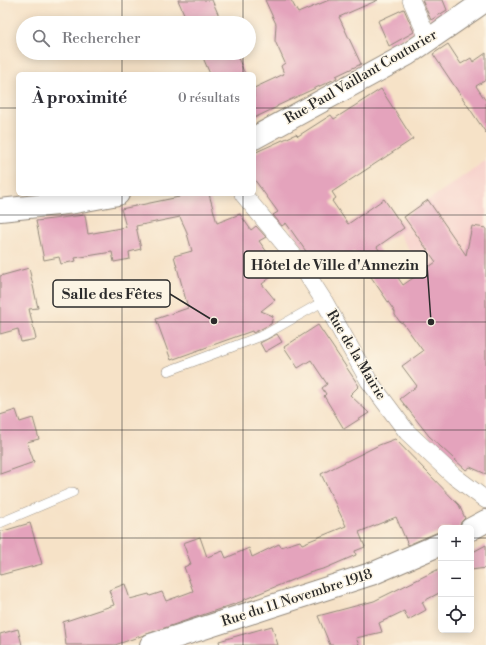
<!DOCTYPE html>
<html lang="fr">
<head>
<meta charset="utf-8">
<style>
	body { margin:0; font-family:"Libre Bodoni",serif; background:#f7f7f7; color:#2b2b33 }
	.controls { position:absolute; right:12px; bottom:12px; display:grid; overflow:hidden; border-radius:6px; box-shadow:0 2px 10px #0003 }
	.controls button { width:36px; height:36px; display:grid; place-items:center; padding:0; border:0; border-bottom:1px solid #e1e1e2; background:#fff; color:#2b2b33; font:20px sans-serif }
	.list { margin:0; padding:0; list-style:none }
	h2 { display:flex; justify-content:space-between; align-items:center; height:52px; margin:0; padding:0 16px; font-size:17px }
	h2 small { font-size:13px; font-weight:400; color:#7c7c81 }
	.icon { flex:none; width:22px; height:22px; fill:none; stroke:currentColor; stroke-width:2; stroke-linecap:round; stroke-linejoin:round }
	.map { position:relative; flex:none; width:486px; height:645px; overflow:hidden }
	.search { position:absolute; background:#fff; box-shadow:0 2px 10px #0003; left:16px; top:16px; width:240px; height:44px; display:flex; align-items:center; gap:10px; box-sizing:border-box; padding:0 14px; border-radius:22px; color:#7c7c81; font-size:15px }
	.panel { position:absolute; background:#fff; box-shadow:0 2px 10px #0003; left:16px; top:72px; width:240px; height:124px; border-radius:6px }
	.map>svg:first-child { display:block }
</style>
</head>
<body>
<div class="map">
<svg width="486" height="645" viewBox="0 0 486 645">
	<rect width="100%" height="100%" fill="#fcf5e5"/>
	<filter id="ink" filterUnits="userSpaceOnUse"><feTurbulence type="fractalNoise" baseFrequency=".025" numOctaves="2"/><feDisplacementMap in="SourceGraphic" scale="8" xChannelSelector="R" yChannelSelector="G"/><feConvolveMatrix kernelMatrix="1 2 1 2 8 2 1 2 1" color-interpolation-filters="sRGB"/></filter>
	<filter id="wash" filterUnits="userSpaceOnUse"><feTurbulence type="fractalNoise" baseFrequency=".012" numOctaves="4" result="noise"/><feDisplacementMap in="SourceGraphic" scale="16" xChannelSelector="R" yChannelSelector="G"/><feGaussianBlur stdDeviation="0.9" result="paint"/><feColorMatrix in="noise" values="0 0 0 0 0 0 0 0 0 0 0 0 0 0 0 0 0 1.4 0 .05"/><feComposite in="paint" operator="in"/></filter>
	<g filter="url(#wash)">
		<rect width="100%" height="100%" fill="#f6e2c7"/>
		<path fill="#f7d0cb" d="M485,161L486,162V335L424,271L398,233L368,242Z"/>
		<g id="blocks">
			<path fill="#e4a3bc" d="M178,0H212L222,23H188Z
				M265,0H291L298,13L329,0H378L339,17L361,64L336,76L337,78L277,106V107L254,118V88L284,74L281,66L285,63L275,41L276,24Z
				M422,0H443L447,10L431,20Z
				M404,9L414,32L389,46L378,21Z
				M448,44L461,64L471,58L473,62L486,53V80L476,86L486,101V133L433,54Z
				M201,53H236L245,74H210Z
				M381,89L413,139L332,192L336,198L332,201L348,224L384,199L404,228L377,247L403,285L436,262L404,217L428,200L466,255L472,226L486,228V474L470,467L466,470L429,436L400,399L417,386L402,366L423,351L403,323L400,322L395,315V312L354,252L322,274L286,223L282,226L273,215L278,212L254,179V153L296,134L298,136L331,115L334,119Z
				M179,194H209L217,223L240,214L251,230L256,226L266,237L259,241L280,270L262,284L275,300L261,311L273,316L271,324L253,333L252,331L171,360L156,319L188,308L174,256L192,251L186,230L180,217L136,226L141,249L129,252L130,259L114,262L112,252L75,258L76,261L61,264L59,257L44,260L36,221L85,215L88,234L126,227L121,209L179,197Z
				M29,268L38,308L29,309L36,339L21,342L18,329L0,334V276Z
				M318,325L359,386L350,395L369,413L344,429L324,396L326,394L322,388L327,384L311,360L298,368L284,347Z
				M277,334L282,342L265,352L260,343Z
				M16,410L20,422L33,418L39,439L27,442L34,462L0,474V415Z
				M395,439L459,505L465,518L461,522L459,528H441V532L436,533L408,545L396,517L359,532L365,547L355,551L356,555L326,568L309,573L243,600V601L115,645H66L63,622L114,605L109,590L125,584L130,599L149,594L150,596L162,592L166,601L193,591L184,567L191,564L183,543L200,537L207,557L223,551L226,558L249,548L252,557L279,544L281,547L300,541L302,544L346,526L321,474L379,445Z
				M30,523L42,564L0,575V532Z
				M486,545V568L471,570V553Z
				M441,568V592L422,602L426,610L408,620L404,611L379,623L382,632L356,638L359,645H330L318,616L374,601Z
				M272,626L278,645H220L219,641Z
				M18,629L22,645H0V634Z"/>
		</g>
	</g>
	<g filter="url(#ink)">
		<use href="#blocks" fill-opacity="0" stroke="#908679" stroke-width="1"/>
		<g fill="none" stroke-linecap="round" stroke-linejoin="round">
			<g stroke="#908679" stroke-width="10">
				<path id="lane" d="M168,371L264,335L324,301
					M0,523L73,492"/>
			</g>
			<g stroke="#908679" stroke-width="18">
				<path id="street" d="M411,0L429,40
					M243,194L299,262L324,301L369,381L407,432L454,476L486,500"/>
			</g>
			<g stroke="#908679" stroke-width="24">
				<path id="secondary" d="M254,138L408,54L486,0
					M0,210L75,202L118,194
					M471,529L486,521
					M151,645L374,573L441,544"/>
			</g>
			<use href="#lane" stroke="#fff" stroke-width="9"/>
			<use href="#street" stroke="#fff" stroke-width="17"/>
			<use href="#secondary" stroke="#fff" stroke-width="22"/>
		</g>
	</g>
	<path fill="none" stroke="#2b2b2b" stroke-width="1" stroke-opacity="0.55" d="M122,0V23M243,0V23M364,0V645M122,53V74M243,53V74M0,108H18M254,108H486M122,194V645M243,194V645M0,215H486M0,322H486M0,430H486M0,538H441M471,538H486"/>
	<g text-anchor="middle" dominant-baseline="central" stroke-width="3" stroke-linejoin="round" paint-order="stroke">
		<g font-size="14" fill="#2b2b2b" stroke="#fcf5e5">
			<text transform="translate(361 77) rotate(-30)">Rue Paul Vaillant Couturier</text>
			<text transform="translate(356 355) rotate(59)">Rue de la Mairie</text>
			<text transform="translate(297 598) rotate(-18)">Rue du 11 Novembre 1918</text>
		</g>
	</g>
	<path fill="none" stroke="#2b2b2b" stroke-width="1.5" d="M431 322L427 265M214 321L170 294"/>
	<g fill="#2b2b2b" stroke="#fcf5e5" stroke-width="1.5">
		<circle cx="431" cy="322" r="4"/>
		<circle cx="214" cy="321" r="4"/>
	</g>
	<g fill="#fcf5e5" stroke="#2b2b2b" stroke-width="1.5">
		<rect x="244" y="251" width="183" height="27" rx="4"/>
		<rect x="53" y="280" width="117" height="27" rx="4"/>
	</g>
	<g font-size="15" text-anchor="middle" font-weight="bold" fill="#2b2b2b">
		<text x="335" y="270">Hôtel de Ville d'Annezin</text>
		<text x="112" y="299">Salle des Fêtes</text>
	</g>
</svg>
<div class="controls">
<button>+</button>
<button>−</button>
<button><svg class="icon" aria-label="locate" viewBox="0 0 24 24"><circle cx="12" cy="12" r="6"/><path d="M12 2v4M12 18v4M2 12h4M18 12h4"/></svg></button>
</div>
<div class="search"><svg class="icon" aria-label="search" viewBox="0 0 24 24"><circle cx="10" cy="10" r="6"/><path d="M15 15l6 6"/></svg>Rechercher</div>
<section class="panel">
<h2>À proximité<small>0 résultats</small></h2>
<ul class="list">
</ul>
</section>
</div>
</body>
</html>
